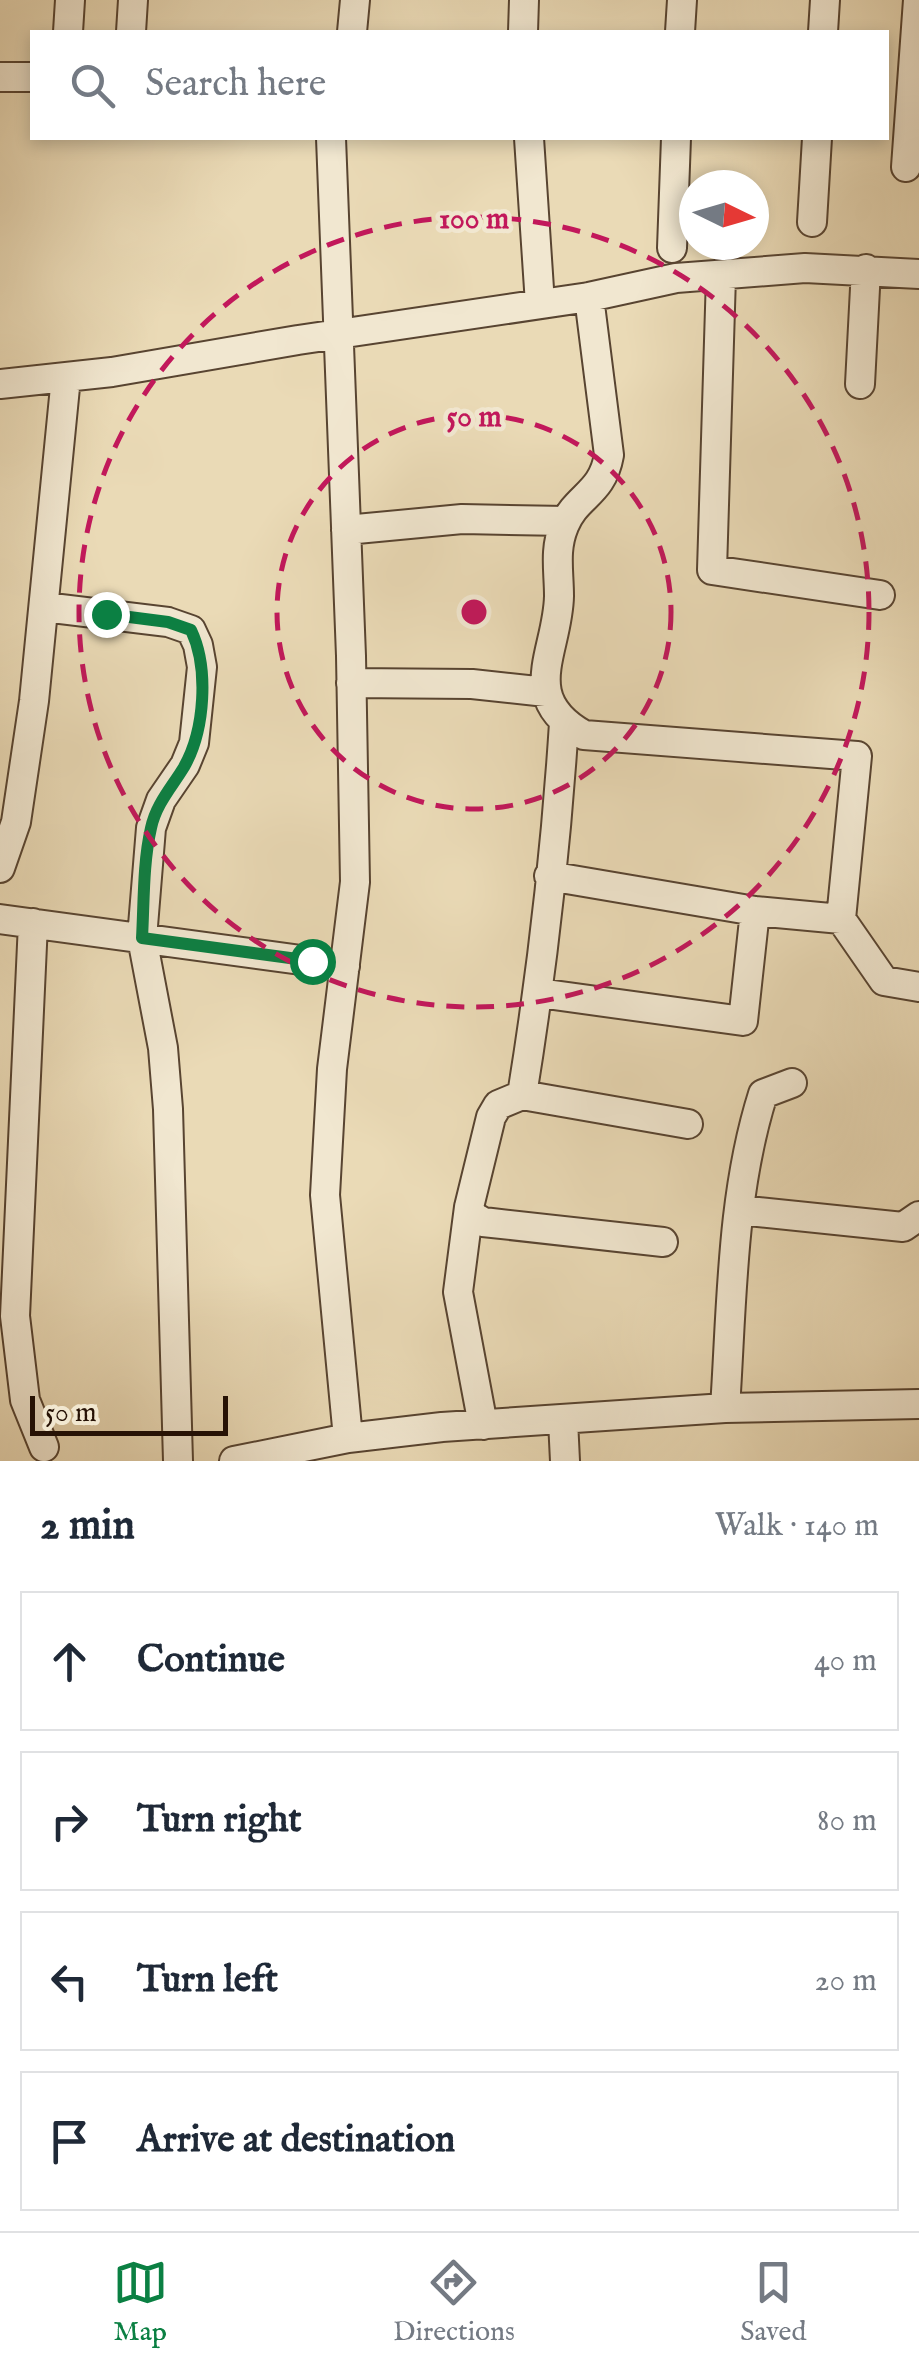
<!DOCTYPE html>
<html lang="en">
<head>
<meta charset="utf-8">
<style>
	body { margin:0; font-family:"IM FELL English",serif; background:#f6f6f7; color:#1f2937 }
	.compass { position:absolute; left:679px; top:170px; width:90px; height:90px; border-radius:50%; background:#fff; box-shadow:0 5px 15px #0003; rotate:95deg }
	.scale { position:absolute; left:30px; bottom:25px; width:198px; box-sizing:border-box; padding-left:10px; border:5px solid #271205; border-top:0; font-size:28px; line-height:35px; white-space:nowrap; color:#271205; -webkit-text-stroke:8px #f1e7d0; paint-order:stroke }
	.stop { position:absolute; width:30px; height:30px; margin:-22px; border:8px solid #0b8043; border-radius:50%; background:#fff }
	.stop.end { background:#0b8043; border-color:#fff; box-shadow:0 2px 10px #0008 }
	.list { margin:0; padding:0; list-style:none }
	h2 { display:flex; justify-content:space-between; align-items:center; height:130px; margin:0; padding:0 40px; font-size:42px }
	h2 small { font-size:32px; font-weight:400; color:#747a83 }
	.list li { display:grid; grid-template-columns:65px 1fr auto; gap:30px; align-items:center; box-sizing:border-box; height:140px; margin:0 20px 20px; padding:0 20px; border:2px solid #e0e1e3; border-radius:0px }
	.list b { display:block; font-size:38px; white-space:nowrap }
	.list em { font-size:32px; font-style:normal; color:#747a83 }
	.icon { flex:none; width:55px; height:55px; fill:none; stroke:currentColor; stroke-width:2; stroke-linecap:round; stroke-linejoin:round }
	.map { position:relative; flex:none; width:919px; height:1461px; overflow:hidden }
	.search { position:absolute; background:#fff; box-shadow:0 5px 15px #0003; left:30px; right:30px; top:30px; height:110px; display:flex; align-items:center; gap:25px; box-sizing:border-box; padding:0 35px; border-radius:0px; color:#747a83; font-size:38px }
	.sheet { height:770px; background:#fff }
	nav { display:flex; justify-content:space-around; align-items:center; box-sizing:border-box; height:140px; border-top:2px solid #e0e1e3; background:#fff; font-size:28px; color:#747a83 }
	nav a { display:grid; justify-items:center; gap:5px }
	nav .on { color:#0b8043 }
	.map>svg:first-child { display:block }
</style>
</head>
<body>
<div class="map">
<svg width="919" height="1461" viewBox="0 0 919 1461">
	<rect width="100%" height="100%" fill="#eadab6"/>
	<filter id="stains"><feTurbulence type="fractalNoise" baseFrequency=".002" numOctaves="4"/><feColorMatrix values="0 0 0 0 .2 0 0 0 0 .09 0 0 0 0 .02 0 0 0 .5 -.17"/></filter>
	<radialGradient id="worn" r=".72"><stop offset=".6" stop-color="#630" stop-opacity="0"/><stop offset="1" stop-color="#630" stop-opacity=".3"/></radialGradient>
	<g fill="none" stroke-linecap="round" stroke-linejoin="round">
		<g stroke="#584431" stroke-width="32">
			<path id="street" d="M68,32L70,0
				M131,32L133,0
				M352,32L355,0
				M523,32L524,0
				M680,32L682,0
				M823,32L825,0
				M0,77H32
				M331,138L351,656L355,882L332,1069L325,1195L348,1438
				M529,138L540,304
				M906,167L918,0
				M812,222L817,138
				M672,248L676,138
				M721,276L712,570L880,595
				M0,384L112,372L298,340L589,297L676,278L805,268L919,274
				M860,384L866,269
				M346,530L462,519L566,521
				M44,607L168,622L191,630L198,645L202,667L194,743L185,765L161,800L151,828L142,938L163,1048L168,1109L178,1461
				M351,683L472,684L546,692
				M564,723C556,848 542,972 522,1095L498,1105L491,1117L469,1207L473,1216L483,1222L663,1242
				M0,868L16,822L34,701L66,377
				M549,876L755,911L841,919L857,756L584,735C517,697 558,652 559,596C559,571 554,550 564,526C576,495 602,495 609,455L589,297
				M0,919L345,966
				M841,919L884,981L919,987
				M33,923L15,1316L25,1400L44,1447
				M539,993L743,1021L755,911
				M522,1095L688,1124
				M469,1207L458,1292L483,1425
				M739,1210L903,1227L919,1216
				M725,1408C732,1304 731,1195 763,1094L792,1083
				M563,1420L565,1461
				M234,1461L348,1438L442,1427L725,1408L919,1404"/>
		</g>
		<use href="#street" stroke="#f1e7d0" stroke-width="28"/>
	</g>
	<g fill="none" stroke-linecap="round" stroke-linejoin="round">
		<path stroke="#0b8043" stroke-width="12" d="M106,614L168,622L191,630C209,668 205,730 184,767C172,787 156,804 151,828C143,863 144,902 142,938L312,961"/>
	</g>
	<g fill="none" stroke="#c2185b" stroke-width="5" stroke-dasharray="18 12">
		<circle cx="474" cy="612" r="197"/>
		<circle cx="474" cy="612" r="395"/>
	</g>
	<circle cx="474" cy="612" r="15" fill="#c2185b" stroke="#f1e7d0" stroke-width="5"/>
	<g font-size="30" text-anchor="middle" font-weight="bold" fill="#c2185b" stroke="#f1e7d0" stroke-width="9" stroke-linejoin="round" paint-order="stroke">
		<text x="474" y="228">100 m</text>
		<text x="474" y="426">50 m</text>
	</g>
	<rect width="100%" height="100%" filter="url(#stains)"/>
	<rect width="100%" height="100%" fill="url(#worn)"/>
</svg>
<svg class="compass" viewBox="-18 -18 36 36"><path d="M0-13l5 13h-10z" fill="#e53935"/><path d="M0 13l5-13h-10z" fill="#747a83"/></svg>
<div class="scale">50 m</div>
<div class="stop" style="left:312px;top:961px"></div>
<div class="stop end" style="left:106px;top:614px"></div>
<div class="search"><svg class="icon" aria-label="search" viewBox="0 0 24 24"><circle cx="10" cy="10" r="6"/><path d="M15 15l6 6"/></svg>Search here</div>
</div>
<section class="sheet">
<h2>2 min<small>Walk · 140 m</small></h2>
<ul class="list">
<li><svg class="icon" aria-label="ahead" viewBox="0 0 24 24"><path d="M12 20V5M6 11l6-6 6 6"/></svg><div><b>Continue</b></div><em>40 m</em></li>
<li><svg class="icon" aria-label="right" viewBox="0 0 24 24"><path d="M7 20v-9h11M14 6l5 5-5 5"/></svg><div><b>Turn right</b></div><em>80 m</em></li>
<li><svg class="icon" aria-label="left" viewBox="0 0 24 24"><path d="M17 20v-9H6M10 6l-5 5 5 5"/></svg><div><b>Turn left</b></div><em>20 m</em></li>
<li><svg class="icon" aria-label="arrive" viewBox="0 0 24 24"><path d="M6 21V4h12l-3 4 3 4H6"/></svg><div><b>Arrive at destination</b></div></li>
</ul>
</section>
<nav>
<a class="on"><svg class="icon" aria-label="map" viewBox="0 0 24 24"><path d="M3 6l6-2 6 2 6-2v14l-6 2-6-2-6 2zM9 4v14M15 6v14"/></svg>Map</a>
<a><svg class="icon" aria-label="directions" viewBox="0 0 24 24"><path d="M12 3l9 9-9 9-9-9zM9 14v-3h6M13 9l2 2-2 2"/></svg>Directions</a>
<a><svg class="icon" aria-label="saved" viewBox="0 0 24 24"><path d="M7 4h10v16l-5-4-5 4z"/></svg>Saved</a>
</nav>
</body>
</html>
